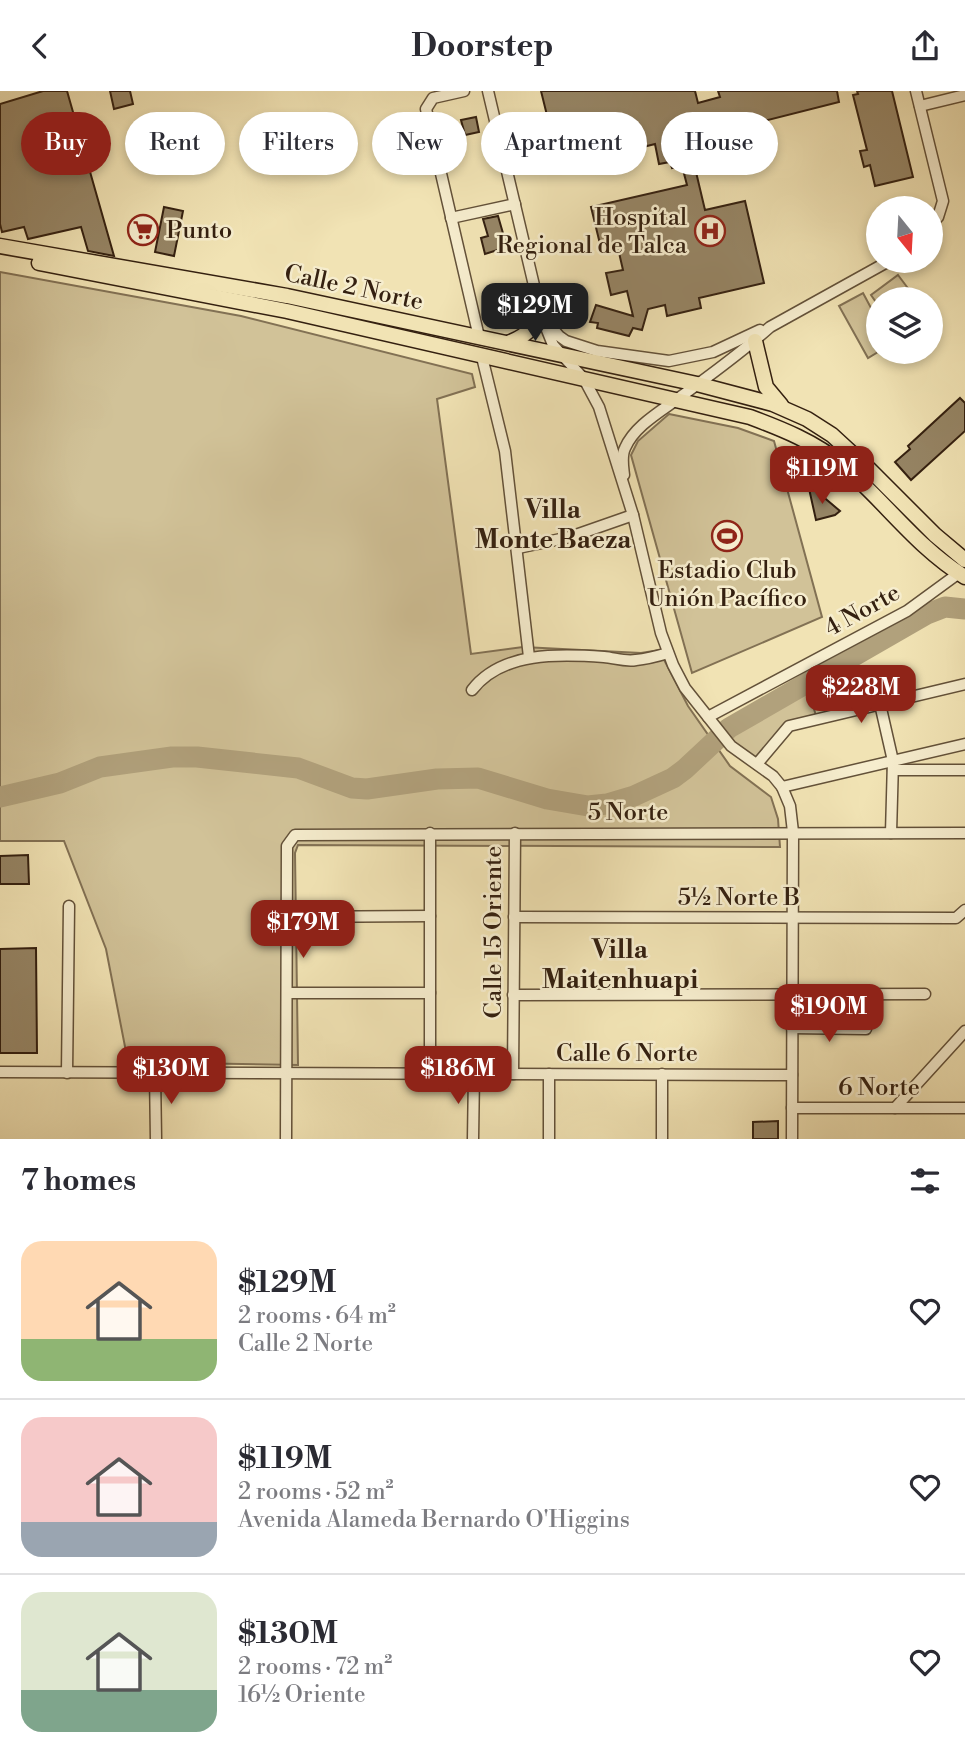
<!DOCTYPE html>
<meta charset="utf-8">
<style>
:root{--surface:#fff;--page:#f2f2f3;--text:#2b2b33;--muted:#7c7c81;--line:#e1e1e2;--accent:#8f2418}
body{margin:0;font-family:"Libre Bodoni",serif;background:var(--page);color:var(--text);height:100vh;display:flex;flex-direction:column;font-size:26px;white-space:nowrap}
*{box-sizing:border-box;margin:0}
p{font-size:23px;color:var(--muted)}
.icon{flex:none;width:38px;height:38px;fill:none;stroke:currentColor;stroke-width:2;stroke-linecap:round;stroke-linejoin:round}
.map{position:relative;height:1048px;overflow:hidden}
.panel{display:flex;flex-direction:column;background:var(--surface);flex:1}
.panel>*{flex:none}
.guide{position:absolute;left:21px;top:21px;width:924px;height:63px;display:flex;gap:14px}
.needle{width:46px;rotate:162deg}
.controls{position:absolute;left:866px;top:105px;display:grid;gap:14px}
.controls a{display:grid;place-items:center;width:77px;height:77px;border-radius:50%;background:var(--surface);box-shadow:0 4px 10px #0003;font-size:35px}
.price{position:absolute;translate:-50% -60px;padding:0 16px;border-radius:14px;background:var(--accent);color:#fff;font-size:23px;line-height:46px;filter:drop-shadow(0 2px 4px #0008)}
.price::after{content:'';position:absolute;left:50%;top:42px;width:21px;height:16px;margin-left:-10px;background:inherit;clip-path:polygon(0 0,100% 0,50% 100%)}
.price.selected{background:#222;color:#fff}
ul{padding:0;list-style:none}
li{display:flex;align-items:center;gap:21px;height:175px;padding:0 21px}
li+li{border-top:2px solid var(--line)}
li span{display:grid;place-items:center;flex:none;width:196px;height:140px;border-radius:21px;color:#555}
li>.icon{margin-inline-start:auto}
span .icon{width:84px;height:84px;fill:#fffc;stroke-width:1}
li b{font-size:30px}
h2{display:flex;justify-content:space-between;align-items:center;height:84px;padding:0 21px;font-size:30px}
.tag{padding:0 24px;border-radius:32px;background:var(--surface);box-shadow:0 4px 10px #0003;font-size:24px;line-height:63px}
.tag.selected{background:var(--accent);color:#fff}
header{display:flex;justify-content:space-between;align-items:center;height:91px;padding:0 21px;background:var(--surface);font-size:32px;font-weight:800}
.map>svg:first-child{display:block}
.green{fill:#d1c298;stroke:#827154;stroke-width:2}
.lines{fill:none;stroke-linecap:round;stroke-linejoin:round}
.river{stroke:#b1a17c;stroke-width:21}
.building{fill:#968565;stroke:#342010;stroke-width:2}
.minor-casing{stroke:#635139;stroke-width:13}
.major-casing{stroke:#342010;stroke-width:17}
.minor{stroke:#f6edce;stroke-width:10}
.major{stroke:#f1e3b4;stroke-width:14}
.labels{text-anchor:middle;stroke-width:5;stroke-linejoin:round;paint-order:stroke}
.poi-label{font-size:24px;fill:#342010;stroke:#f6edce;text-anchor:end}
.street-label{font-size:24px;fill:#342010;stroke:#f6edce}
.neighbourhood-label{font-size:26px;font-weight:bold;fill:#342010;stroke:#f6edce}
</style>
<header><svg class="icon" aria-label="back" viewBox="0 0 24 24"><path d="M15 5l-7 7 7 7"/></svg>Doorstep<svg class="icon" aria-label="share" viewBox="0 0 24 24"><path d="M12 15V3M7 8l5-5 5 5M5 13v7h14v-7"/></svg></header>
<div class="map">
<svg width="965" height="1048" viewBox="0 0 965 1048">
<rect width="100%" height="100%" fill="#f1e3b4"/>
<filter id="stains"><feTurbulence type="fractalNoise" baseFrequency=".00286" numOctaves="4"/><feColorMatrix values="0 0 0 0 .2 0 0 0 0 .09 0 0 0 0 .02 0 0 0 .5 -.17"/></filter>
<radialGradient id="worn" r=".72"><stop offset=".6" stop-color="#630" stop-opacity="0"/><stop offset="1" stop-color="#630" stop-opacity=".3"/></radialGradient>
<g class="green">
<polygon points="0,181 241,225 472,283 475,296 437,308 471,563 523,556 641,562 659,559 688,615 730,675 771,706 778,728 780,756 298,754 295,762 298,974 128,971 106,858 64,750 0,750"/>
<polygon points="898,184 916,208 878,208 878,214 871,204"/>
<polygon points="863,202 878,230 878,261 868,267 839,215"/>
<polygon points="669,323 738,337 774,350 822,526 692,582 631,364 638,350"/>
<polygon points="809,600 816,625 789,633 757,668 728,647 763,625"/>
</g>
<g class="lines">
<polyline class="river" points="0,706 60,692 100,676 172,666 197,666 298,677 352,697 367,698 437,688 478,687 547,708 588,715 607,713 634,705 673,687 685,678 729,637 927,523 945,516 965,518"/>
</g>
<g class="building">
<polygon points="43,0 67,0 114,165 88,160 81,136 28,148 24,136 2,141 0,133 0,13"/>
<polygon points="110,0 130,0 133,13 114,18"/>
<polygon points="541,0 695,0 698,12 720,6 718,0 837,0 839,11 732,38 729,27 705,32 707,40 704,41 712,77 696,81 705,119 745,110 764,192 699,207 701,217 667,225 665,214 648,218 642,239 633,237 629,245 597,237 598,232 590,231 596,214 633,225 627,200 611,204 606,182 623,179 617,153 601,157 591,116 687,94 682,75 672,77 670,71 659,73 655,53 560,77"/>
<polygon points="857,0 892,0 913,86 875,95 870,74 864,76 860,60 867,59 853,4 858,3"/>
<polygon points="476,26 479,41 465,44 461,29"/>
<polygon points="164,116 183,120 174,165 155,161"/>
<polygon points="498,125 507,156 485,163 481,147 488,145 483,128"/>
<polygon points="960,307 965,312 965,340 911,389 895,371 910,358 908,355"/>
<polygon points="808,393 840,420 835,424 816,429"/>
<polygon points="28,764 29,793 0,793 0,765"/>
<polygon points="36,857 37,962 0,962 0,858"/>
<polygon points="778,1030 778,1048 753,1048 753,1031"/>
</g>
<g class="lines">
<g class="minor-casing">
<g id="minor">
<polyline points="464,0 433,7 426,18 479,246"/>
<polyline points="488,0 541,224 553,254 584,288 599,316 633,424 661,542 673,574 685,597 731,655 773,685 782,696 790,715 793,741 792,1048"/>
<polyline points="916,0 943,110 938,126 931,133"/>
<polyline points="920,15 965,4"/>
<polyline points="451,127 515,113"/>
<polyline points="547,231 559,245 566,250 597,260 669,270 713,261 760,239"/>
<polyline points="482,266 505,360 529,566"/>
<path d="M 624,384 C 623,375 621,365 625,357 C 634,336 658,322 676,309 C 708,286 741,262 770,236 L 889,170"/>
<polyline points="518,457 570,446 633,424"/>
<path d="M 472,599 C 502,560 560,563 604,566 C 615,567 625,571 636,569 C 647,568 658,565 668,562"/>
<polyline points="880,613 893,670 891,742"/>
<polyline points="708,626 907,520 959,482"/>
<polyline points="757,673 789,635 965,593"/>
<polyline points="893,679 965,679"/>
<polyline points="782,696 965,653"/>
<polyline points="287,826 430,825"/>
<polyline points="514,826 956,827 965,819"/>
<polyline points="287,902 430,902"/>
<polyline points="513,904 925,903"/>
<polyline points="792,937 866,938"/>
<polyline points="0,981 792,984"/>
<polyline points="67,982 69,815"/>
<polyline points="155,982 156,1048"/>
<polyline points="430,983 430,742"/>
<polyline points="513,983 515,742"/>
<polyline points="662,983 662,1048"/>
<polyline points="792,1017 965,1017"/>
<polyline points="895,1017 965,940"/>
<polyline points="286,1048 287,755 295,744 965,742"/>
<polyline points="473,1048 474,983"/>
<polyline points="549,1048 549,983"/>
</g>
</g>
<g class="major-casing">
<g id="major">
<polyline points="0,155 287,205 697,293 773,313 807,328 832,344 869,378 935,444 965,469"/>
<path d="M 39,172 L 287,220 L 750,326 C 782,338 815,351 841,373 C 884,409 916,456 965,486"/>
<polyline points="755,250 766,296 781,314"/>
<path d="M 508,252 C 531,243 535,236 538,212"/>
</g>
</g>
<use href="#minor" class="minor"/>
<use href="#major" class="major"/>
</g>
<defs>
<g id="supermarket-ring" transform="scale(1.575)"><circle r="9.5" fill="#f6edce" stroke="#8f2418" stroke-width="1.5"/><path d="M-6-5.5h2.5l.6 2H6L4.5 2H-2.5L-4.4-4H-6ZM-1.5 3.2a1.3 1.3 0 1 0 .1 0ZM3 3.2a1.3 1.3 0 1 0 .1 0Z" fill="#8f2418"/></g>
<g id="hospital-ring" transform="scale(1.575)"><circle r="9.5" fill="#f6edce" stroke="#8f2418" stroke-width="1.5"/><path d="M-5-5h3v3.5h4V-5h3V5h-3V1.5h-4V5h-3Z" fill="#8f2418"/></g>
<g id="stadium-ring" transform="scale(1.575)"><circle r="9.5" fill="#f6edce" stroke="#8f2418" stroke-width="1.5"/><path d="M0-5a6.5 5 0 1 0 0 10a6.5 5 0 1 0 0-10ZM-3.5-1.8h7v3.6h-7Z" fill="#8f2418"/></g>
</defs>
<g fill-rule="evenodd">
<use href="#supermarket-ring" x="143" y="139"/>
<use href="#hospital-ring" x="710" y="140"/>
<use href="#stadium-ring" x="727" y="445"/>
</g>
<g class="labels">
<g class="poi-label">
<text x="687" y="134">Hospital<tspan x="687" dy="28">Regional de Talca</tspan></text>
<text x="166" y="147" text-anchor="start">Punto</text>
<text x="727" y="487" text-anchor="middle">Estadio Club<tspan x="727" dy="28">Unión Pacífico</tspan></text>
</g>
<g class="street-label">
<text transform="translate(354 196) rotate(12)" y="8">Calle 2 Norte</text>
<text transform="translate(862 519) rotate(-29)" y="8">4 Norte</text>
<text x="628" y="729">5 Norte</text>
<text x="739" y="814">5½ Norte B</text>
<text transform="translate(493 841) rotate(-90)" y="8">Calle 15 Oriente</text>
<text x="627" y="970">Calle 6 Norte</text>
<text x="879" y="1004">6 Norte</text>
</g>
<g class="neighbourhood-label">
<text x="553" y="427">Villa<tspan x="553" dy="30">Monte Baeza</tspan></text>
<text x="620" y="867">Villa<tspan x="620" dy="30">Maitenhuapi</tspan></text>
</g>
</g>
<rect width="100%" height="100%" filter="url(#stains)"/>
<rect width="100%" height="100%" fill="url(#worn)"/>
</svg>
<div class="controls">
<a><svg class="needle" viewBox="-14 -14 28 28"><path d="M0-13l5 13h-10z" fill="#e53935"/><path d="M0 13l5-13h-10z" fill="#7c7c81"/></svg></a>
<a><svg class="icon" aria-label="layers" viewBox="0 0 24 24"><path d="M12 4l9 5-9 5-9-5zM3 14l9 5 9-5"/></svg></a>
</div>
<b class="price selected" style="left:535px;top:252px">$129M</b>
<b class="price" style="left:822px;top:415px">$119M</b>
<b class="price" style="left:861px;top:634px">$228M</b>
<b class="price" style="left:303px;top:869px">$179M</b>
<b class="price" style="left:829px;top:953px">$190M</b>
<b class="price" style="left:171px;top:1015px">$130M</b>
<b class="price" style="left:458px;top:1015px">$186M</b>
<div class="guide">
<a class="tag selected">Buy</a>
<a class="tag">Rent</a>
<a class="tag">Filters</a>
<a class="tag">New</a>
<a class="tag">Apartment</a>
<a class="tag">House</a>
</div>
</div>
<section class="panel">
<h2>7 homes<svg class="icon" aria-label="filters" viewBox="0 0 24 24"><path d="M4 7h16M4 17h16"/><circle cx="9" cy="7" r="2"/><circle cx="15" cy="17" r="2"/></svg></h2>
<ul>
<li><span style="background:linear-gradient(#ffd9b3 70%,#8fb573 0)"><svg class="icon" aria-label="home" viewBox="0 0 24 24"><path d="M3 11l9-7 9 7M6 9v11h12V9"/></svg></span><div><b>$129M</b><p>2 rooms · 64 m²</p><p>Calle 2 Norte</p></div><svg class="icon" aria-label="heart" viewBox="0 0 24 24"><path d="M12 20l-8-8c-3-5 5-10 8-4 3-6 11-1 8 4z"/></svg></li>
<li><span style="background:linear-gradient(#f6c9c9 75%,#9aa5b1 0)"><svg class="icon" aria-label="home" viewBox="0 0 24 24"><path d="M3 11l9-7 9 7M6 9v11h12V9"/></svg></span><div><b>$119M</b><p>2 rooms · 52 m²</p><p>Avenida Alameda Bernardo O'Higgins</p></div><svg class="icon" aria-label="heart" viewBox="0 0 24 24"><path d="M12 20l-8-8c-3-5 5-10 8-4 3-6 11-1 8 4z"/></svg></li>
<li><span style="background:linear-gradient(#dfe7d0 70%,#7fa58c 0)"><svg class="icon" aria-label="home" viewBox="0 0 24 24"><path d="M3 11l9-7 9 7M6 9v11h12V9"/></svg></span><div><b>$130M</b><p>2 rooms · 72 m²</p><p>16½ Oriente</p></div><svg class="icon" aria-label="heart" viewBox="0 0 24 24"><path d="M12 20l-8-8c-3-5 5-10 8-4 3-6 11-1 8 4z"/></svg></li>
</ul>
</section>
